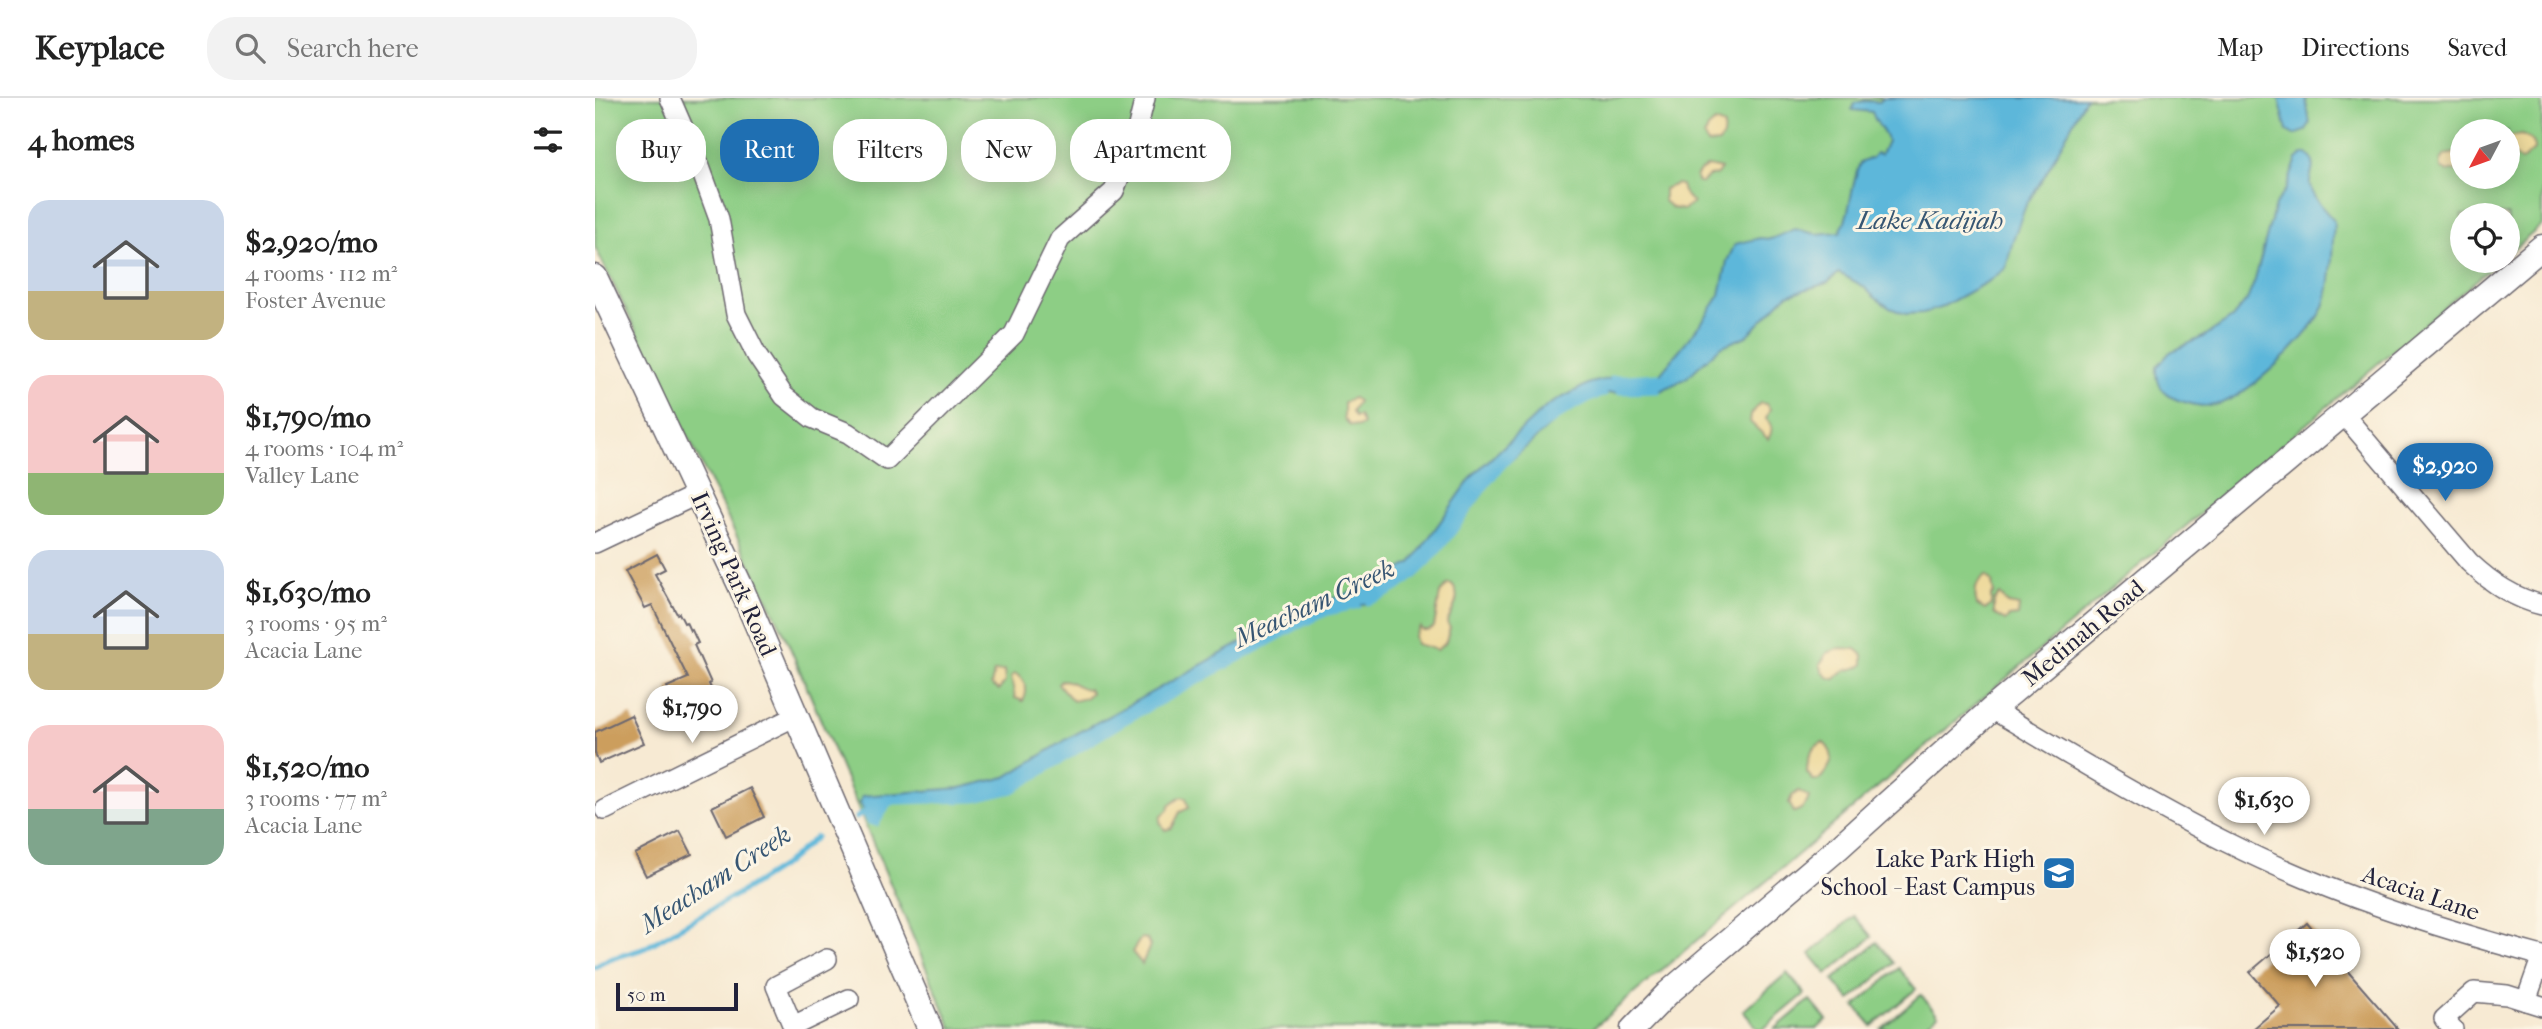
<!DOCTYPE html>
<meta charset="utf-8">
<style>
:root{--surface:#fff;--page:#f2f2f2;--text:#222;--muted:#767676;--line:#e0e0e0;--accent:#1f6fb2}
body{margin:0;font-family:"IM FELL French Canon",serif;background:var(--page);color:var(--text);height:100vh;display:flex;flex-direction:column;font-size:26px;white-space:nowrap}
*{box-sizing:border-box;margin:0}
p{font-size:23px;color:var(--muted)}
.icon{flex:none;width:38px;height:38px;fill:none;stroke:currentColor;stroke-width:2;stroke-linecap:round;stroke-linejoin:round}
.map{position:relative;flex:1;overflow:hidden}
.drawer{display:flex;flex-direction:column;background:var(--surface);width:595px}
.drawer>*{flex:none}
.guide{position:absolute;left:21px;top:21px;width:665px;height:63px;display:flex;gap:14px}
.needle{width:46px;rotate:229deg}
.buttons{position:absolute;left:1855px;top:21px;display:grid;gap:14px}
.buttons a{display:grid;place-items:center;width:70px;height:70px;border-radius:50%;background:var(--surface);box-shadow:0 4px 18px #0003;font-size:35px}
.scale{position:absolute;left:21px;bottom:18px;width:122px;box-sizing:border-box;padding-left:7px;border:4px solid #22223b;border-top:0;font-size:19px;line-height:24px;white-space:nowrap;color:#22223b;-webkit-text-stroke:5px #fcf5e5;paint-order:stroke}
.price{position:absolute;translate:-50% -60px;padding:0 16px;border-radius:24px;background:#fff;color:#222;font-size:23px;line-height:46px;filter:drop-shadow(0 2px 4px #0008)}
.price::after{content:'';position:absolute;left:50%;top:42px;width:21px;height:16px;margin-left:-10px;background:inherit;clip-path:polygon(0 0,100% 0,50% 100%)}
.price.active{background:var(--accent);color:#fff}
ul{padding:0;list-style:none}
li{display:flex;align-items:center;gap:21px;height:175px;padding:0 28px}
li span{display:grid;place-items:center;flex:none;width:196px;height:140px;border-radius:21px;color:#555}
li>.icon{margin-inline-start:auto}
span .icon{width:84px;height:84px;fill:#fffc;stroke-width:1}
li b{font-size:30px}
h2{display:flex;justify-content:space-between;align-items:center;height:84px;padding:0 28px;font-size:30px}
.tag{padding:0 24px;border-radius:28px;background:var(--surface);box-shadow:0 4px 18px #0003;font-size:24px;line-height:63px}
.tag.active{background:var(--accent);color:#fff}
header{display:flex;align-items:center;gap:42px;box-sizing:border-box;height:98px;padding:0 35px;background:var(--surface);border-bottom:2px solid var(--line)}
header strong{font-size:33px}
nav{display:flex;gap:38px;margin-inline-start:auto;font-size:24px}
.search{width:490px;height:63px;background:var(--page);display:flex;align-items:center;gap:18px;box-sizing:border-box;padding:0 24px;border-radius:28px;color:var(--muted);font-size:26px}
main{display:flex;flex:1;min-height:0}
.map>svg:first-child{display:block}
.green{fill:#8dce85;stroke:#587860;stroke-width:2;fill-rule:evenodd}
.sand{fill:#eeda9e;stroke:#887e6c;stroke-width:2}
.water{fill:#5db7da;stroke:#406c8a;stroke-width:2}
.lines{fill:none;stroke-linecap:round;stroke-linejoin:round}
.stream{stroke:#5db7da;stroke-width:5}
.building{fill:#cc9e5d}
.minor-casing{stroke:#6d6870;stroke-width:22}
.major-casing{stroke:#6d6870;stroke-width:27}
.minor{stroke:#fff;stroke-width:19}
.major{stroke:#fff;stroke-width:24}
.labels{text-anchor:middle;stroke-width:6;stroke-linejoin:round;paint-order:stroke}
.street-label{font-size:24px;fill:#22223b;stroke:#fcf5e5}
.poi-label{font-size:24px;fill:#22223b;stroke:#fcf5e5;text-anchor:end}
.water-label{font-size:26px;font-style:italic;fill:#375673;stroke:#fcf5e5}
</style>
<header>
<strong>Keyplace</strong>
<div class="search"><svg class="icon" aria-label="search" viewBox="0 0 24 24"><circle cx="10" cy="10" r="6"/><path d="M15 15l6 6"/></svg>Search here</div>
<nav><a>Map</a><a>Directions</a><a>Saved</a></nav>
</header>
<main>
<section class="drawer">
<h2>4 homes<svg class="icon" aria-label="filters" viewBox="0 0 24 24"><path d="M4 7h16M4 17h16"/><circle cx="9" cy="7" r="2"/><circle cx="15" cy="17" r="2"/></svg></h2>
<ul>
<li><span style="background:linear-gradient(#c9d6e8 65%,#c2b280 0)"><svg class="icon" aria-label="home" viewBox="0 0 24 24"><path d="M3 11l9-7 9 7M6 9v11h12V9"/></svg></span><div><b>$2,920/mo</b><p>4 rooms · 112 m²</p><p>Foster Avenue</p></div></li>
<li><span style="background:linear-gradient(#f6c9c9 70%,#8fb573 0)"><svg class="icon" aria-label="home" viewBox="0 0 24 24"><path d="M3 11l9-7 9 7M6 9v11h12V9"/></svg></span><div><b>$1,790/mo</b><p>4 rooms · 104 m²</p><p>Valley Lane</p></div></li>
<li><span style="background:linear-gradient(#c9d6e8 60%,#c2b280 0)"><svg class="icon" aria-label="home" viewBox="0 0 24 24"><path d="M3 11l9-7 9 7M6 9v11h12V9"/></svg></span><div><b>$1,630/mo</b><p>3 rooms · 95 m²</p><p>Acacia Lane</p></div></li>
<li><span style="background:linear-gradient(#f6c9c9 60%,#7fa58c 0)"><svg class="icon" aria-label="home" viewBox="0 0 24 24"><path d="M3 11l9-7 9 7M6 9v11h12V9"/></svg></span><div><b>$1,520/mo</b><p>3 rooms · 77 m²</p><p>Acacia Lane</p></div></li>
</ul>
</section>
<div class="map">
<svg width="1947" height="931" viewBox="0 0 1947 931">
<rect width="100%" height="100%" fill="#fcf5e5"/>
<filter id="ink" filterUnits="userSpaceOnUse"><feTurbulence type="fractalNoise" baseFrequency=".0143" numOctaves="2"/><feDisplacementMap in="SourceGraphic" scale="14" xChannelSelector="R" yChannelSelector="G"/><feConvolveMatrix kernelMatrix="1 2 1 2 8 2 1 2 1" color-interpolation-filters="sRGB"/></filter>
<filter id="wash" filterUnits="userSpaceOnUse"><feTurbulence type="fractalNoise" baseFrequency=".00686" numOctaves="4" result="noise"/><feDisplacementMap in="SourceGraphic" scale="28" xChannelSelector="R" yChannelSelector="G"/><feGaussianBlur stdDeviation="1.57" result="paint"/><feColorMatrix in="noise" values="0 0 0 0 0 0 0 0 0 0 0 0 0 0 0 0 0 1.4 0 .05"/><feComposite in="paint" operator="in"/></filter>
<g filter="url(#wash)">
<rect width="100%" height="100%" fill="#f7ead3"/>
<g class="green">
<path d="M 0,0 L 1947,0 L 1947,127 L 1913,156 L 1913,117 L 1867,117 L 1867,163 L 1904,163 L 997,931 L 357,931 L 188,533 L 0,149 ZM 1867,33 L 1913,33 L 1913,79 L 1867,79 Z"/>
<polygon points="1259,818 1277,839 1232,876 1215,856"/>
<polygon points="1282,844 1299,865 1255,902 1238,882"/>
<polygon points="1304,870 1321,891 1277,928 1260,908"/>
<polygon points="1192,875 1210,896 1168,931 1163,931 1148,913"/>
<polygon points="1326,897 1343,917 1327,931 1286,931"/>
<polygon points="1215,902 1232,922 1222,931 1180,931"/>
</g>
<g class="sand">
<polygon points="1120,24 1129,28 1128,38 1124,45 1112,46 1109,39 1113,30"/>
<path d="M 1926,37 C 1934,40 1939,43 1939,52 L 1926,63 L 1917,56 L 1913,56 L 1913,39 Z"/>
<polygon points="1867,54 1867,74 1859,72 1853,74 1846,70 1846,63 1850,57"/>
<polygon points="1113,68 1126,71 1122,77 1114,78 1106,85 1102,83 1101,79 1105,73"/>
<polygon points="1081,86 1086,87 1088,94 1098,105 1088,112 1077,110 1069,103 1069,91"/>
<polygon points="758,300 763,303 757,314 760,319 764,318 768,326 764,329 754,327 749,320 749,305"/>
<path d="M 1165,305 L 1171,306 L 1175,311 L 1171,321 C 1178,327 1178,333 1173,341 L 1155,324 L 1156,317 Z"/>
<path d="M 1391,478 L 1397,484 L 1399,496 L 1396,497 L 1396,507 L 1390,512 L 1382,507 C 1379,496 1379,484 1391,478 Z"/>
<path d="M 853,486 L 857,487 C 868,499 857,512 852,525 L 855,530 L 851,544 L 842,552 L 821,546 L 819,538 L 825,529 L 827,532 L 834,532 L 839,529 L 845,495 Z"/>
<polygon points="1405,497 1413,506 1424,508 1423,518 1414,519 1410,523 1399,516 1399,503"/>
<path d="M 1245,550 L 1261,551 L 1268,557 L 1268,567 C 1257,574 1249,568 1240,581 C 1232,581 1227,574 1225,566 L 1232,555 Z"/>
<polygon points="409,573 410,584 404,592 396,587 399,574"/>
<path d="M 419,576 C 431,579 434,593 428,603 L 420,600 L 416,579 Z"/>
<path d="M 467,582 C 477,582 483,591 494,591 L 496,595 L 490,600 L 478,603 L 463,586 Z"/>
<path d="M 1228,644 C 1244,658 1235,670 1224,682 L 1218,682 L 1212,675 C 1212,661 1215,650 1228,644 Z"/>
<path d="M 1204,693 L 1214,699 C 1212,707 1207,712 1199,714 L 1194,705 L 1197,698 Z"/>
<polygon points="586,699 591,700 594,710 585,714 577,730 570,732 565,724 566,718 573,712 575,707"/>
<polygon points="546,840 552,841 555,848 547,866 537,854"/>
</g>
<g class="water">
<path d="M 1289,0 L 1491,0 L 1450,77 L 1431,107 L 1418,142 L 1411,170 L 1394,183 L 1345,210 L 1328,215 L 1310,216 L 1295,210 L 1278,198 L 1268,188 L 1244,175 L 1232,185 L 1192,197 L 1152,238 L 1125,249 L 1090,281 L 1065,293 L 1014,295 L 990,303 L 969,315 L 904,373 L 860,434 L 822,478 L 787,500 L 757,510 L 733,515 L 703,529 L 528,625 L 418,693 L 380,702 L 300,704 L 294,706 L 282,726 L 274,724 L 265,705 L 267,698 L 365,690 L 411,679 L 477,638 L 713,508 L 779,487 L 816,465 L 879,376 L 953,307 L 995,285 L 1017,280 L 1064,277 L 1107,224 L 1125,197 L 1132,163 L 1140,146 L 1165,140 L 1176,141 L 1200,131 L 1221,136 L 1245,134 C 1257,113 1255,88 1265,65 L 1277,60 L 1281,55 L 1286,56 L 1292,43 C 1289,30 1282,30 1277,14 L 1257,12 L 1260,5 L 1270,3 L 1284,4 Z"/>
<polygon points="1684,0 1711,0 1715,26 1711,33 1699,37 1692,33"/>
<path d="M 1708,56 L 1712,56 C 1725,65 1713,75 1715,88 C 1717,100 1731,113 1739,123 C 1737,147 1738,192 1727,213 C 1712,241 1647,306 1614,308 C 1603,309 1592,305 1583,302 C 1567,296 1561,286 1562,269 L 1575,254 L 1608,239 L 1637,220 L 1652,202 L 1660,182 L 1680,107 L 1691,91 L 1702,61 Z"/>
</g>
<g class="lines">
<g class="stream">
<polyline points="1017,280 1064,277 1064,282"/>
<polyline points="1024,294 1063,293"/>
<path d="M 773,505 C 838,483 862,422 903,374 C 931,341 969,309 1010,296"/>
<polyline points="261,720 269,714 274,724 282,726 294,706 300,704 380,702 418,693 528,625 703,529 733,515 764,508"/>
<polyline points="0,869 12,862 48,851 153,790 189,767 221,739"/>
</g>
</g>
<g id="blocks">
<g class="building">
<polygon points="62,456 70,471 60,476 82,516 84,515 89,525 91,524 95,533 97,532 103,545 99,547 116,585 114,586 119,597 83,613 72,589 93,580 57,507 50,510 30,473"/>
<polygon points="36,617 49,645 4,665 0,655 0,634"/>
<polygon points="155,690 169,719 131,738 117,709"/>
<polygon points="85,733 97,756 51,778 40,756"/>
<polygon points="1712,825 1742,861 1803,931 1658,931 1685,908 1655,874"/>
</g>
</g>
</g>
<g filter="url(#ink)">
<use href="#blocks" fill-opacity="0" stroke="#6d6870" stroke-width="2"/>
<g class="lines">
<g class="minor-casing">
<g id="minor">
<polyline points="75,0 105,69 124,121 141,216 162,258 189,298 217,320 253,335 292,362 419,236 465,141 519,93 542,32 550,0"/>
<path d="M 1749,317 L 1874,464 C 1895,484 1918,500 1947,507"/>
<polyline points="0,445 103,396"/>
<path d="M 1397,611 C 1474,657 1552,704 1633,745 C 1732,795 1840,829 1947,858"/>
<polyline points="10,712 201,618"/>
<polyline points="1947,858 1931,903 1947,908"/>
<polyline points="198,928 254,901"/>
<polyline points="199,931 181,888 232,861"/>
<polyline points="1858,931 1849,921 1879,894 1912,897 1931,903"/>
</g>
</g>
<g class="major-casing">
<g id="major">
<polyline points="0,179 145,487 335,931"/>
<polyline points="1038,931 1073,895 1243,750 1397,611 1947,149"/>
</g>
</g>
<use href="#minor" class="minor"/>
<use href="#major" class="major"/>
</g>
</g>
<defs>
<g id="school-square" transform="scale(1.75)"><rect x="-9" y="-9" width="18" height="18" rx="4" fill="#1f6fb2" stroke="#fcf5e5"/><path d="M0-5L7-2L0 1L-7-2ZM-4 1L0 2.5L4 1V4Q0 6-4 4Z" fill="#fff"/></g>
</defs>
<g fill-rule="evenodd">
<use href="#school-square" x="1464" y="775"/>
</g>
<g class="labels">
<g class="street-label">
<text transform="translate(139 476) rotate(66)" y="8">Irving Park Road</text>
<text transform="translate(1488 535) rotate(-40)" y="8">Medinah Road</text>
<text transform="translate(1826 795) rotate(19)" y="8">Acacia Lane</text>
</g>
<g class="poi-label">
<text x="1440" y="769">Lake Park High<tspan x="1440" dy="28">School - East Campus</tspan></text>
</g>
<g class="water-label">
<text x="1335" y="131">Lake Kadijah</text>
<text transform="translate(719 505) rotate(-25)" y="9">Meacham Creek</text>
<text transform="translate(120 781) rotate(-33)" y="9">Meacham Creek</text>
</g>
</g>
</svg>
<div class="buttons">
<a><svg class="needle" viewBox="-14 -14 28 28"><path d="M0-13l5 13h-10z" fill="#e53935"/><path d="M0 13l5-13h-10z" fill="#767676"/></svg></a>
<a><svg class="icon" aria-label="locate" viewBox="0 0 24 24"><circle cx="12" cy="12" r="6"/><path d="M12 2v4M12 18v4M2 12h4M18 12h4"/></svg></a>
</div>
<div class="scale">50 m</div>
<b class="price active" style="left:1850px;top:405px">$2,920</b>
<b class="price" style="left:97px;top:647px">$1,790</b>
<b class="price" style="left:1669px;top:739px">$1,630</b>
<b class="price" style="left:1720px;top:891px">$1,520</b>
<div class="guide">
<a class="tag">Buy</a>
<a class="tag active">Rent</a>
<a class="tag">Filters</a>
<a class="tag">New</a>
<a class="tag">Apartment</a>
</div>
</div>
</main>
